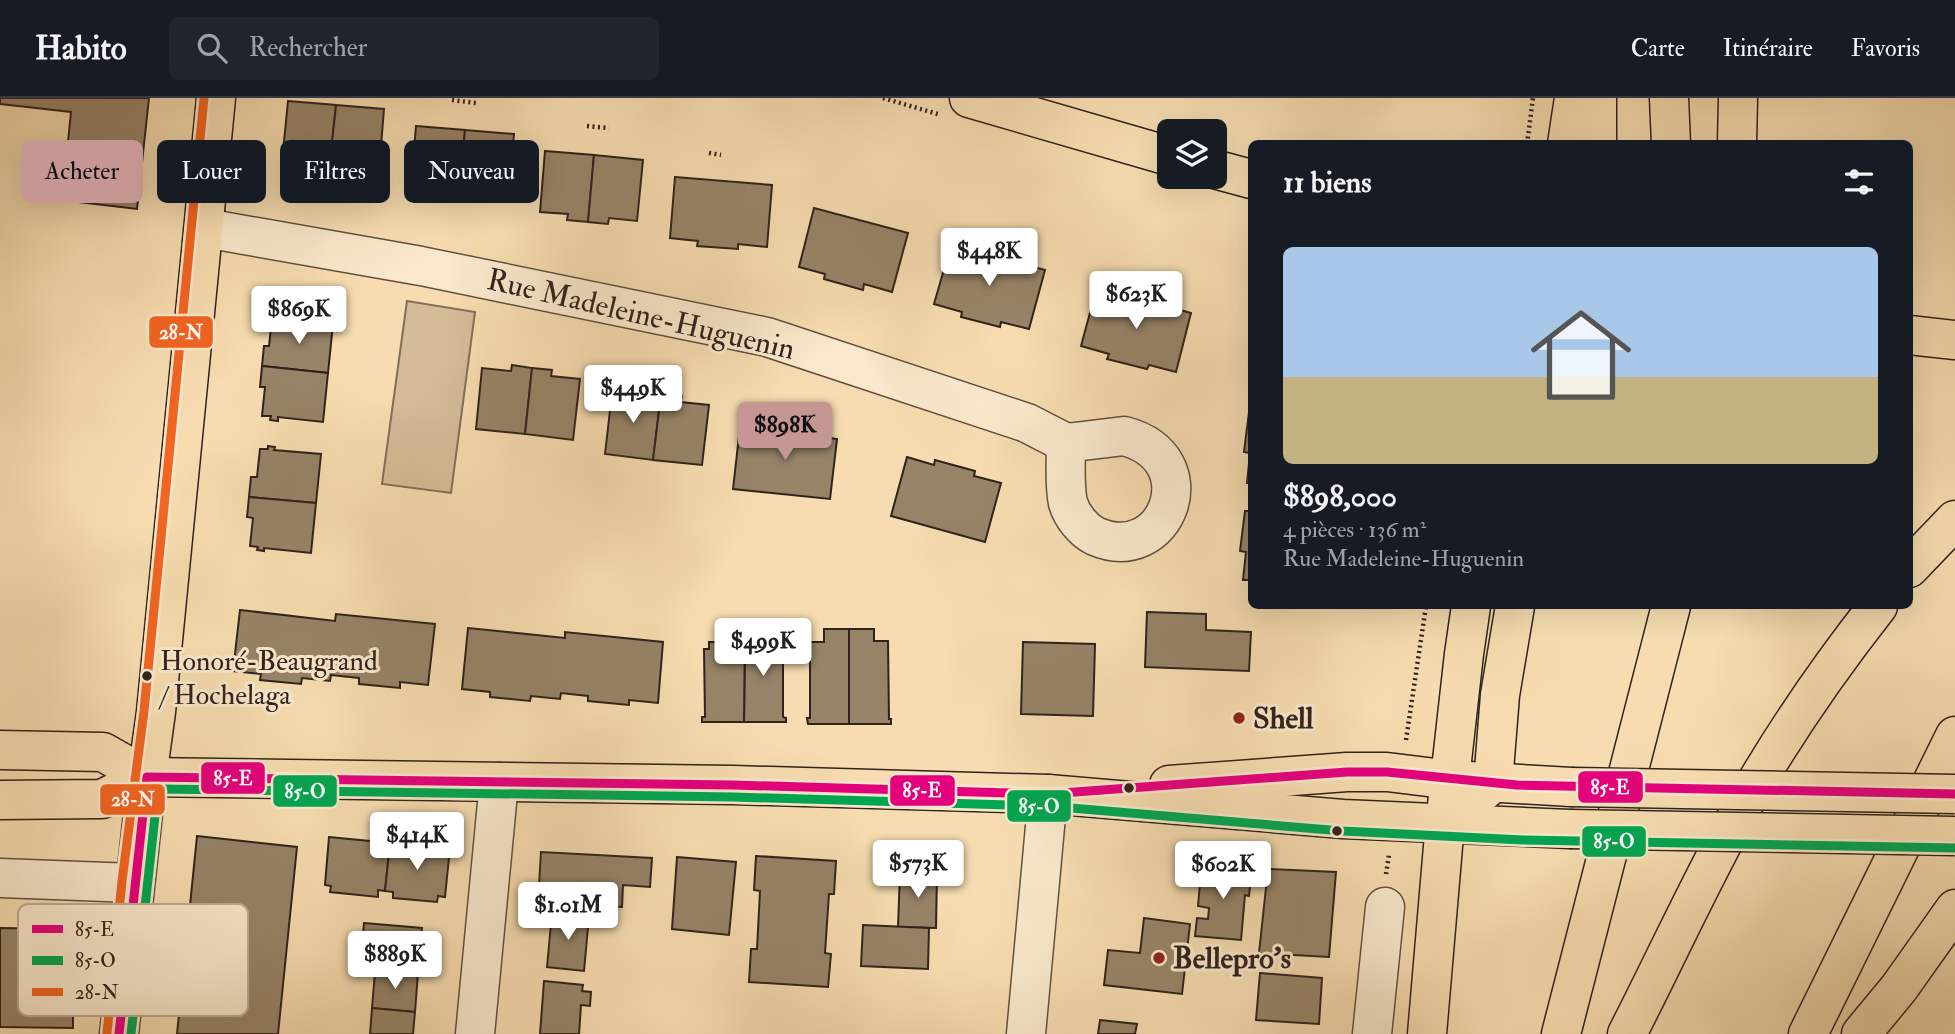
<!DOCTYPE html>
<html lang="fr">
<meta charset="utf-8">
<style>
:root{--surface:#171b24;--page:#20242c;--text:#f1f3f6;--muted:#9ea1a6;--line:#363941;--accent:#c59692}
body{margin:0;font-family:"IM FELL Double Pica",serif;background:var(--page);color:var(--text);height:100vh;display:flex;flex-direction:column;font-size:26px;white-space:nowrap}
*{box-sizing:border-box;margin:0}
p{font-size:23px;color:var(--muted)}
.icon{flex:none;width:38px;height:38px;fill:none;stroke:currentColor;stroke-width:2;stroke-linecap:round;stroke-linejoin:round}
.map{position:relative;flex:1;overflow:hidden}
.sheet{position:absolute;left:1248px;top:42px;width:665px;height:469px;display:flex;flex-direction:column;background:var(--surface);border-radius:10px;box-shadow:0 7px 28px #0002}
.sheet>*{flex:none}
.hud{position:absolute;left:21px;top:42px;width:665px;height:63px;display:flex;gap:14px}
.controls{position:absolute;left:1157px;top:21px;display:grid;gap:14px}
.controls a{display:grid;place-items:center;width:70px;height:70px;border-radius:10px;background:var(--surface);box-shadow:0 7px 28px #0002;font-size:35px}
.price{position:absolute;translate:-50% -60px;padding:0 16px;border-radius:7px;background:#fff;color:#222;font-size:23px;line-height:46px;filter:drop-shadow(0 2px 4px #0008)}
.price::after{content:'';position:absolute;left:50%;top:42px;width:21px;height:16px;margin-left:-10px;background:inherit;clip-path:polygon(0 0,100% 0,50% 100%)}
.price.current{background:var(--accent);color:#111}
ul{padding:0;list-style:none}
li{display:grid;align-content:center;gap:14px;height:371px;padding:0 35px}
li span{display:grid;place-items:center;height:217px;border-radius:10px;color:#555}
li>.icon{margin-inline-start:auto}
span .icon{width:126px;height:126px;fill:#fffc;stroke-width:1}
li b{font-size:30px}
h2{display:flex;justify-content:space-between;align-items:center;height:84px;padding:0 35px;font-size:30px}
.tag{padding:0 24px;border-radius:10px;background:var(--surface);box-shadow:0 7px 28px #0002;font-size:24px;line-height:63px}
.tag.current{background:var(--accent);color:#111}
header{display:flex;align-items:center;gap:42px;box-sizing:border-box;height:98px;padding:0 35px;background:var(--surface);border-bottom:2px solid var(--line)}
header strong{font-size:33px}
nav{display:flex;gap:38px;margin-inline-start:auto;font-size:24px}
.search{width:490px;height:63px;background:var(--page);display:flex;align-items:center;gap:18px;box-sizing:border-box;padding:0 24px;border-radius:10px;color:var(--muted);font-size:26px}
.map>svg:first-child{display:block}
.green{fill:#d5bc97;stroke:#836f59;stroke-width:2}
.building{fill:#978368;stroke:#31221b;stroke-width:2}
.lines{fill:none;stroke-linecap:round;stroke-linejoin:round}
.minor-casing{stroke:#625040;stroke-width:41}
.major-casing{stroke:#31221b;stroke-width:41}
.highway-casing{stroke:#31221b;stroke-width:41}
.path{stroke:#31221b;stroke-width:4.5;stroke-dasharray:2 3.5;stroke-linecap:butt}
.minor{stroke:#f9e8cc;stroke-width:38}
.major{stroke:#f6dcb0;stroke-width:38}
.highway{stroke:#f6dcb0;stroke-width:38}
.major-bridge-casing{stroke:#31221b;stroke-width:41;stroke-linecap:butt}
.major-bridge{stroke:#f6dcb0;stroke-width:38}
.bus-1-casing{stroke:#f9e8cc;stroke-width:14}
.bus-2-casing{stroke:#f9e8cc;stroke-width:14}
.bus-3-casing{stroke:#f9e8cc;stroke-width:14}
.bus-1{stroke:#e5007d;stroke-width:9}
.bus-2{stroke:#00a651;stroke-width:9}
.bus-3{stroke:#f26522;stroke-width:9}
.bus-dot{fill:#31221b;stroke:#f9e8cc;stroke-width:2.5}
.poi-dot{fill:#8f2418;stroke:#f9e8cc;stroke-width:2.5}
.labels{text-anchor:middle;stroke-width:6;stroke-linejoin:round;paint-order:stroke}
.bus-label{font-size:28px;fill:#31221b;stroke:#f9e8cc;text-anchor:start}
.street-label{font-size:30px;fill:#31221b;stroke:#f9e8cc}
.poi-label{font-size:30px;font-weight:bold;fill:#31221b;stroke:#f9e8cc;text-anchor:start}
.key{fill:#f9e8cc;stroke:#bdad97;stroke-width:2}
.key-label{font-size:19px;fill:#31221b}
.line-badge{stroke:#f9e8cc;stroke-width:2.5}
.badge-label{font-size:19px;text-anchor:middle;font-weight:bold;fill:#fff}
</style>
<header>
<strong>Habito</strong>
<div class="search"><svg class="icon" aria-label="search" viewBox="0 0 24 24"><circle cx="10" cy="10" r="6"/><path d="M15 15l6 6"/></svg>Rechercher</div>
<nav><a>Carte</a><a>Itinéraire</a><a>Favoris</a></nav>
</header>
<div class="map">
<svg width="1955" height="936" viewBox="0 0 1955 936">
<rect width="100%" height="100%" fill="#f6dcb0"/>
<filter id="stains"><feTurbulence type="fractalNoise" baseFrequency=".00286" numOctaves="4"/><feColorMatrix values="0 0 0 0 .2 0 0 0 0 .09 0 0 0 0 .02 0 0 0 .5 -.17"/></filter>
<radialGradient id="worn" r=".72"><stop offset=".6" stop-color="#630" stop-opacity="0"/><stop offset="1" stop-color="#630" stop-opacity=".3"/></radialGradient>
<polygon class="green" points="407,203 475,214 451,395 382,386"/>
<g class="building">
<polygon points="0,0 149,0 137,111 62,102 71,14 0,6"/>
<polygon points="288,3 336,7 329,73 309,71 310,66 282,64"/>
<polygon points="336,7 384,11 379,72 351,70 350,75 329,73"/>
<polygon points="416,28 465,32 459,98 439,97 440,91 411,89"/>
<polygon points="465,32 514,36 508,98 480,95 479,101 459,98"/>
<polygon points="545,53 594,57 588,124 567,122 568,116 540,114"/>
<polygon points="594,57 643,62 637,123 609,120 608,126 588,124"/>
<polygon points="675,79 772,87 767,149 738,146 738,151 697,148 698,143 670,140"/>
<polygon points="814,110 908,135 892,194 864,186 863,192 824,181 825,176 799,169"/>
<polygon points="951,147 1045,172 1029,231 1001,224 1000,229 961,219 962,214 934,206"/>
<polygon points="1097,189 1191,215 1176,274 1149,267 1147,271 1107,261 1109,256 1081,248"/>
<polygon points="272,220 333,226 328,275 262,268 264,248 269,248"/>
<polygon points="512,267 532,270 525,336 476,331 482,270 511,273"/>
<polygon points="262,268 328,275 323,324 278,319 278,323 270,322 271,318 262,318 265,289 260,289"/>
<polygon points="532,270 552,272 551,278 580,281 573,342 525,336"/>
<polygon points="641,294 661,296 653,362 605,356 612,295 641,298"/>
<polygon points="661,296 682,298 681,304 709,307 702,367 653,362"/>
<polygon points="1249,314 1251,314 1251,385 1247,385 1250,355 1244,354"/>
<polygon points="769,327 809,332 809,337 837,341 830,401 733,391 740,329 768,332"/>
<polygon points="268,348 275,349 274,352 321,356 316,405 249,399 251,379 257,379 260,351 268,351"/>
<polygon points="907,359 934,367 935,362 975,373 974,378 1001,385 985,444 891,418"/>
<polygon points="249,399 316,405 311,455 264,450 264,453 257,452 258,449 250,448 253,420 247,419"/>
<polygon points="1251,401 1251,482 1243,482 1246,454 1240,453 1245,413 1250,413"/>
<polygon points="240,512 335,523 336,516 435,526 428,587 400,584 400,590 359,586 359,580 331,577 330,583 302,580 301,586 260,582 261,576 233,573"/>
<polygon points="1147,514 1206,516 1206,532 1251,534 1249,573 1145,569"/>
<polygon points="770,529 770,544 778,544 779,552 783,552 783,619 786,620 786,624 744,624 745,530"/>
<polygon points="468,530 565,540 565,534 663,544 658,605 629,602 629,607 588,603 588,598 561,595 560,601 531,598 530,603 490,599 490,594 462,591"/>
<polygon points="718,530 745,530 744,624 702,624 702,619 705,619 704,551 709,551 709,544 718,544"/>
<polygon points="824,531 849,531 849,626 808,626 807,620 810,620 810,544 824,544"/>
<polygon points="849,531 874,531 874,543 888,543 889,621 891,621 891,626 849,626"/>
<polygon points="1023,544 1095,546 1093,618 1021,616"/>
<polygon points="197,738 297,749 278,936 177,936"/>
<polygon points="329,739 390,745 385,793 378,792 378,799 330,794 331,788 325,787"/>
<polygon points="390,745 450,750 445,799 438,798 437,804 393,800 393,794 385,793"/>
<polygon points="541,754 652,760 650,789 623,787 622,809 538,804"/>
<polygon points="756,758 836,763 834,796 829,796 825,855 831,856 828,889 749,884 751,851 757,851 760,793 754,792"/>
<polygon points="677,759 736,764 729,837 672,831"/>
<polygon points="1198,767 1252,769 1249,798 1245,797 1241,842 1195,838 1197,820 1208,821 1209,810 1198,808 1201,774 1197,774"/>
<polygon points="1268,771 1336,774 1329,859 1259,855"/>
<polygon points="900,774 937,775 936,830 898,829"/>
<polygon points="552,815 589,818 584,873 547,869"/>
<polygon points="1144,820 1190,826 1182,896 1104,887 1108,852 1140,855"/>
<polygon points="364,825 422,830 419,862 361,858"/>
<polygon points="863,827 929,830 928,871 861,868"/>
<polygon points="0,830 73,831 73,930 0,929"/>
<polygon points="375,874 418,875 415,914 372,910"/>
<polygon points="1260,875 1322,880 1319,926 1256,922"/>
<polygon points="544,883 583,887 582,893 591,894 590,908 581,907 579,936 540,936"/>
<polygon points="372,910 415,914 413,936 370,936"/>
<polygon points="1100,922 1137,926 1135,936 1098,936"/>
</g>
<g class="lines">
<g class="minor-casing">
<g id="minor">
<polyline points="205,130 421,168 767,239 1027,325 1066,345"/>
<path d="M 1124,338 C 1209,360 1167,470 1095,438 C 1083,432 1072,418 1068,405 C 1064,386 1066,365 1066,345 Z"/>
<polyline points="0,780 134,785"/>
<polyline points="119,936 147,679"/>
<polyline points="475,936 499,684"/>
<polyline points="1026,936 1048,696"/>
<polyline points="1372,936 1385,809"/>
</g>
</g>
<g class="major-casing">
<g id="major">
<polyline points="1597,0 1597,46"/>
<polyline points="1567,46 1574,0"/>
<polyline points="0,652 103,654 147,679"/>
<polyline points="147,679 156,614 216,0"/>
<polyline points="1169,687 1347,674 1387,674 1452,682 1571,689"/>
<polyline points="1474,701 1493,685 1500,597 1515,508"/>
<polyline points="0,702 102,701 147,679 733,687 1048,696 1343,721 1570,731"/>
<polyline points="1427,936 1445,725 1464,556 1471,508"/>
</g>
</g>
<g class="highway-casing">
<g id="highway">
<polyline points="969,0 1169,58"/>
<polyline points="1669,0 1671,46"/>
<polyline points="1737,46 1738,0"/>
<polyline points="1214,71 1251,81"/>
<polyline points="1909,237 1955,242"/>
<polyline points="1909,470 1955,422"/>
<polyline points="1561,936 1671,508"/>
<path d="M 1627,936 C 1667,858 1703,778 1746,702 C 1785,634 1830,569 1878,508"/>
<polyline points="1808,936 1955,638"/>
<polyline points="1861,936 1899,890 1955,811"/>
</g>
</g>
<g class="path">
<polyline points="883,0 941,17"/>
<polyline points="452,2 476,5"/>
<polyline points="587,28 609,30"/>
<polyline points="1527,46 1533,0"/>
<polyline points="709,55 721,57"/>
<polyline points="1406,642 1426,508"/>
<polyline points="1386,776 1389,757"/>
</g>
<use href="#minor" class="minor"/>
<use href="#major" class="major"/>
<use href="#highway" class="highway"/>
<g class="major-bridge-casing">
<g id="major-bridge">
<polyline points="1571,689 1955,696"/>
<polyline points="1570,731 1955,738"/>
</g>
</g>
<use href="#major-bridge" class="major-bridge"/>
<g class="bus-1-casing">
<polyline id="bus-1" points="119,936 147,679 733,687 1048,696 1347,674 1387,674 1517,687 1955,696"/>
</g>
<g class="bus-2-casing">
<polyline id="bus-2" points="131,936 158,691 733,699 1047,708 1342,733 1523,742 1955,750"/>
</g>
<g class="bus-3-casing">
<polyline id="bus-3" points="107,935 122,783 144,613 204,0"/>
</g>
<use href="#bus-1" class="bus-1"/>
<use href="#bus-2" class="bus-2"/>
<use href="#bus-3" class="bus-3"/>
</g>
<g class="bus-dot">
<circle cx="147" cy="578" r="6"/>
<circle cx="1129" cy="690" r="6"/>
<circle cx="1337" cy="733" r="6"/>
</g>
<g class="poi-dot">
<circle cx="1239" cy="620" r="7"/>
<circle cx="1159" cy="860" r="7"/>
</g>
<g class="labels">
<g class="bus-label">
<text x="160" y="572">Honoré-Beaugrand<tspan x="160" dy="34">/ Hochelaga</tspan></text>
</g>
<g class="street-label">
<text transform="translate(641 216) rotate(13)" y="10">Rue Madeleine-Huguenin</text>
</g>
<g class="poi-label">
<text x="1253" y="630">Shell</text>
<text x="1173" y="870">Bellepro's</text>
</g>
</g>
<rect x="18" y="806" width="230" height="112" rx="10" class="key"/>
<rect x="32" y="827" width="31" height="8" fill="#e5007d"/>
<rect x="32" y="858" width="31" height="9" fill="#00a651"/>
<rect x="32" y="890" width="31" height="8" fill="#f26522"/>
<g class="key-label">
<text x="75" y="838">85-E</text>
<text x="75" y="869">85-O</text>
<text x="75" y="901">28-N</text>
</g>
<g class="line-badge">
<rect x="148" y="217" width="66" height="34" rx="7" fill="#f26522"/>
<rect x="200" y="663" width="66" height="34" rx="7" fill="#e5007d"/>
<rect x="1577" y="672" width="67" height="34" rx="7" fill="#e5007d"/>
<rect x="889" y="676" width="67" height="33" rx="7" fill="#e5007d"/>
<rect x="272" y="676" width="66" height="34" rx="7" fill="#00a651"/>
<rect x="99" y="685" width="67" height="33" rx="7" fill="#f26522"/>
<rect x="1006" y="691" width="66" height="34" rx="7" fill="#00a651"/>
<rect x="1581" y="727" width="66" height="33" rx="7" fill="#00a651"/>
</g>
<g class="badge-label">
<text x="181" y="241">28-N</text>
<text x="233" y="687">85-E</text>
<text x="1610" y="696">85-E</text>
<text x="922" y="699">85-E</text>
<text x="305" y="700">85-O</text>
<text x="133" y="708">28-N</text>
<text x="1039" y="715">85-O</text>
<text x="1614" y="750">85-O</text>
</g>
<rect width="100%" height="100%" filter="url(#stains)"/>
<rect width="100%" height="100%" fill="url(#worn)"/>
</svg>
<div class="controls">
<a><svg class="icon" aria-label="layers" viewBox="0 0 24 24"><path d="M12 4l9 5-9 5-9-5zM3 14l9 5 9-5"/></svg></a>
</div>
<b class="price" style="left:989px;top:190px">$448K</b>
<b class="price" style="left:1136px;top:233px">$623K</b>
<b class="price" style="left:299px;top:248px">$869K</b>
<b class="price" style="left:633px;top:327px">$449K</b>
<b class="price current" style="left:785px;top:364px">$898K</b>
<b class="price" style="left:763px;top:580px">$499K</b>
<b class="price" style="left:417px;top:774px">$414K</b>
<b class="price" style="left:918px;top:802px">$573K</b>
<b class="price" style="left:1223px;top:803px">$602K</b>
<b class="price" style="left:568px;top:844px">$1.01M</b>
<b class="price" style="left:395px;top:893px">$889K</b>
<div class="hud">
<a class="tag current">Acheter</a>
<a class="tag">Louer</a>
<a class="tag">Filtres</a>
<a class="tag">Nouveau</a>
</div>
<section class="sheet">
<h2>11 biens<svg class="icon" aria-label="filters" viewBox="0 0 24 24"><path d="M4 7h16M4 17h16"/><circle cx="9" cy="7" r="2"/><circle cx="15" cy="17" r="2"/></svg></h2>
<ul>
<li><span style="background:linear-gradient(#a9c7e8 60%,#c2b280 0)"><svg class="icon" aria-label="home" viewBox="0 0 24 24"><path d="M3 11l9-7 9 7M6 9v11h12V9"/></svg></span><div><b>$898,000</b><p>4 pièces · 136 m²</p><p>Rue Madeleine-Huguenin</p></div></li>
</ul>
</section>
</div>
